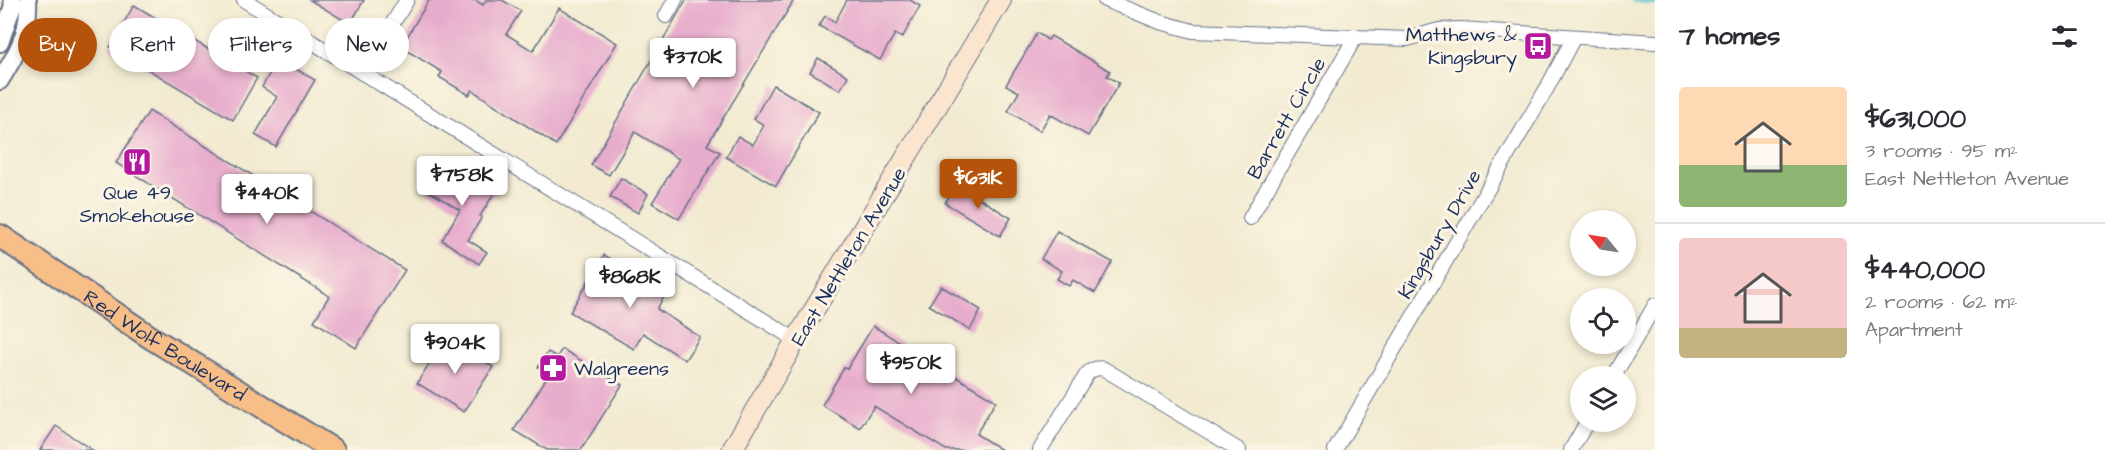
<!DOCTYPE html>
<meta charset="utf-8">
<style>
:root{--surface:#fff;--page:#f2f2f3;--text:#2b2b33;--muted:#7c7c81;--line:#e1e1e2;--accent:#b45309}
body{margin:0;font-family:"Architects Daughter",sans-serif;background:var(--page);color:var(--text);height:100vh;display:flex;flex-direction:column;font-size:22px;white-space:nowrap}
*{box-sizing:border-box;margin:0}
p{font-size:20px;color:var(--muted)}
.icon{flex:none;width:33px;height:33px;fill:none;stroke:currentColor;stroke-width:2;stroke-linecap:round;stroke-linejoin:round}
.map{position:relative;flex:1;overflow:hidden}
.sheet{display:flex;flex-direction:column;background:var(--surface);width:450px}
.sheet>*{flex:none}
.banner{position:absolute;left:18px;top:18px;width:570px;height:54px;display:flex;gap:12px}
.needle{width:39px;rotate:300deg}
.tools{position:absolute;left:1570px;top:210px;display:grid;gap:12px}
.tools a{display:grid;place-items:center;width:66px;height:66px;border-radius:50%;background:var(--surface);box-shadow:0 3px 9px #0003;font-size:30px}
.price{position:absolute;translate:-50% -51px;padding:0 14px;border-radius:6px;background:#fff;color:#222;font-size:20px;line-height:39px;filter:drop-shadow(0 2px 3px #0008)}
.price::after{content:'';position:absolute;left:50%;top:36px;width:18px;height:14px;margin-left:-9px;background:inherit;clip-path:polygon(0 0,100% 0,50% 100%)}
.price.on{background:var(--accent);color:#fff}
ul{padding:0;list-style:none}
li{display:flex;align-items:center;gap:18px;height:150px;padding:0 24px}
li+li{border-top:2px solid var(--line)}
li span{display:grid;place-items:center;flex:none;width:168px;height:120px;border-radius:6px;color:#555}
li>.icon{margin-inline-start:auto}
span .icon{width:72px;height:72px;fill:#fffc;stroke-width:1}
li b{font-size:26px}
h2{display:flex;justify-content:space-between;align-items:center;height:72px;padding:0 24px;font-size:26px}
.pill{padding:0 21px;border-radius:27px;background:var(--surface);box-shadow:0 3px 9px #0003;font-size:21px;line-height:54px}
.pill.on{background:var(--accent);color:#fff}
main{display:flex;flex:1;min-height:0}
.map>svg:first-child{display:block}
.lines{fill:none;stroke-linecap:round;stroke-linejoin:round}
.stream{stroke:#56c3cd;stroke-width:4.5}
.building{fill:#e7abcc}
.minor-casing{stroke:#667186;stroke-width:16}
.tertiary-casing{stroke:#667186;stroke-width:20}
.secondary-casing{stroke:#667186;stroke-width:22}
.trunk-casing{stroke:#667186;stroke-width:26}
.minor{stroke:#fff;stroke-width:14}
.tertiary{stroke:#fff;stroke-width:16}
.secondary{stroke:#fce5cf;stroke-width:20}
.trunk{stroke:#f7be88;stroke-width:22}
.labels{text-anchor:middle;stroke-width:6;stroke-linejoin:round;paint-order:stroke}
.poi-label{font-size:20px;fill:#1b2f5e;stroke:#fcf5e5;text-anchor:end}
.street-label{font-size:20px;fill:#1b2f5e;stroke:#fcf5e5}
</style>
<main>
<div class="map">
<svg width="1655" height="450" viewBox="0 0 1655 450">
<rect width="100%" height="100%" fill="#fcf5e5"/>
<filter id="ink" filterUnits="userSpaceOnUse"><feTurbulence type="fractalNoise" baseFrequency=".0167" numOctaves="2"/><feDisplacementMap in="SourceGraphic" scale="12" xChannelSelector="R" yChannelSelector="G"/><feConvolveMatrix kernelMatrix="1 2 1 2 8 2 1 2 1" color-interpolation-filters="sRGB"/></filter>
<filter id="wash" filterUnits="userSpaceOnUse"><feTurbulence type="fractalNoise" baseFrequency=".008" numOctaves="4" result="noise"/><feDisplacementMap in="SourceGraphic" scale="24" xChannelSelector="R" yChannelSelector="G"/><feGaussianBlur stdDeviation="1.35" result="paint"/><feColorMatrix in="noise" values="0 0 0 0 0 0 0 0 0 0 0 0 0 0 0 0 0 1.4 0 .05"/><feComposite in="paint" operator="in"/></filter>
<g filter="url(#wash)">
<rect width="100%" height="100%" fill="#f2ebd1"/>
<g class="lines">
<polyline class="stream" points="1633,0 1655,3"/>
</g>
<g id="blocks">
<g class="building">
<polygon points="310,0 364,0 350,24"/>
<polygon points="429,0 475,0 483,5 486,0 502,0 521,11 506,34 533,51 559,8 617,43 556,145 472,90 469,95 439,77 442,72 401,47"/>
<polygon points="686,0 794,0 707,145 720,152 679,219 652,203 679,159 635,132 609,175 591,165"/>
<polygon points="847,0 910,0 920,6 902,38 895,34 880,60 819,26 825,16 835,22"/>
<polygon points="134,5 257,78 233,120 110,47"/>
<polygon points="1037,33 1048,40 1051,36 1110,71 1107,76 1119,83 1088,136 1050,114 1040,131 1008,111 1019,92 1006,85"/>
<polygon points="818,58 848,76 840,90 810,72"/>
<polygon points="278,59 315,80 276,147 255,135 277,97 262,87"/>
<polygon points="773,85 819,112 776,186 726,157 738,136 753,145 764,125 754,119"/>
<polygon points="149,111 405,270 356,348 314,321 329,296 116,163"/>
<polygon points="445,161 495,192 480,216 482,217 468,240 487,252 479,264 442,240 460,210 427,190"/>
<polygon points="621,178 648,194 638,213 610,197"/>
<polygon points="956,184 1011,218 1000,236 945,203"/>
<polygon points="1057,231 1112,262 1095,293 1073,280 1069,286 1057,279 1062,271 1041,259"/>
<polygon points="604,255 667,291 657,309 700,337 685,360 643,333 634,349 570,312"/>
<polygon points="941,286 981,310 970,330 929,305"/>
<polygon points="873,326 996,401 976,434 1002,450 946,450 874,406 860,428 822,405 844,368 847,369"/>
<polygon points="446,337 493,367 464,412 417,383"/>
<polygon points="562,349 622,385 581,450 547,450 514,430 549,374 538,367 548,352 557,357"/>
<polygon points="56,426 92,450 40,450"/>
</g>
</g>
</g>
<g filter="url(#ink)">
<use href="#blocks" fill-opacity="0" stroke="#667186" stroke-width="1.5"/>
<g class="lines">
<g class="minor-casing">
<g id="minor">
<polyline points="244,0 796,340"/>
<polyline points="1105,0 1160,22 1193,31 1407,39 1439,30 1460,29 1655,42"/>
<polyline points="666,16 675,0"/>
<polyline points="362,73 407,0"/>
<polyline points="1250,218 1355,38"/>
<polyline points="1614,376 1655,305"/>
<path d="M 1040,450 L 1087,374 C 1092,369 1097,367 1104,369 L 1239,450"/>
<polyline points="1335,450 1547,88 1574,37"/>
<polyline points="1571,450 1587,422"/>
</g>
</g>
<g class="tertiary-casing">
<g id="tertiary">
<polyline points="0,43 13,5 12,0"/>
<path d="M 0,81 C 16,55 30,32 28,0"/>
</g>
</g>
<g class="secondary-casing">
<polyline id="secondary" points="732,450 796,340 1001,0"/>
</g>
<g class="trunk-casing">
<g id="trunk">
<path id="s1" d="M 0,236 L 150,337 L 333,450"/>
</g>
</g>
<use href="#minor" class="minor"/>
<use href="#tertiary" class="tertiary"/>
<use href="#secondary" class="secondary"/>
<use href="#trunk" class="trunk"/>
</g>
</g>
<defs>
<g id="bus-square" transform="scale(1.5)"><rect x="-9" y="-9" width="18" height="18" rx="4" fill="#b5179e" stroke="#fcf5e5"/><path d="M-5-6H5V4H4V6H2V4H-2V6H-4V4H-5ZM-3.5-4V0h7V-4ZM-3.5 1.2v1.5H-2V1.2ZM2 1.2v1.5H3.5V1.2Z" fill="#fff"/></g>
<g id="restaurant-square" transform="scale(1.5)"><rect x="-9" y="-9" width="18" height="18" rx="4" fill="#b5179e" stroke="#fcf5e5"/><path d="M-5-6h1v4h1v-4h1v4h1v-4h1v5L-1.5 .5V6h-2V.5L-5-1ZM5-6V6H3V1.5H1.5Q1.5-4 5-6Z" fill="#fff"/></g>
<g id="pharmacy-square" transform="scale(1.5)"><rect x="-9" y="-9" width="18" height="18" rx="4" fill="#b5179e" stroke="#fcf5e5"/><path d="M-2-6h4v4h4v4h-4v4h-4v-4h-4v-4h4Z" fill="#fff"/></g>
</defs>
<g fill-rule="evenodd">
<use href="#bus-square" x="1538" y="46"/>
<use href="#restaurant-square" x="137" y="162"/>
<use href="#pharmacy-square" x="553" y="368"/>
</g>
<g class="labels">
<g class="poi-label">
<text x="1517" y="41">Matthews &amp;<tspan x="1517" dy="23">Kingsbury</tspan></text>
<text x="137" y="199" text-anchor="middle">Que 49<tspan x="137" dy="23">Smokehouse</tspan></text>
<text x="574" y="375" text-anchor="start">Walgreens</text>
</g>
<g class="street-label">
<text transform="translate(1286 118) rotate(-60)" y="7">Barrett Circle</text>
<text transform="translate(1439 234) rotate(-60)" y="7">Kingsbury Drive</text>
<text transform="translate(848 256) rotate(-59)" y="7">East Nettleton Avenue</text>
<text dy="7" stroke="none"><textPath href="#s1" startOffset="198">Red Wolf Boulevard</textPath></text>
</g>
</g>
</svg>
<div class="tools">
<a><svg class="needle" viewBox="-14 -14 28 28"><path d="M0-13l5 13h-10z" fill="#e53935"/><path d="M0 13l5-13h-10z" fill="#7c7c81"/></svg></a>
<a><svg class="icon" aria-label="locate" viewBox="0 0 24 24"><circle cx="12" cy="12" r="6"/><path d="M12 2v4M12 18v4M2 12h4M18 12h4"/></svg></a>
<a><svg class="icon" aria-label="layers" viewBox="0 0 24 24"><path d="M12 4l9 5-9 5-9-5zM3 14l9 5 9-5"/></svg></a>
</div>
<b class="price" style="left:693px;top:89px">$370K</b>
<b class="price" style="left:462px;top:207px">$758K</b>
<b class="price on" style="left:978px;top:210px">$631K</b>
<b class="price" style="left:267px;top:225px">$440K</b>
<b class="price" style="left:630px;top:309px">$868K</b>
<b class="price" style="left:455px;top:375px">$904K</b>
<b class="price" style="left:911px;top:395px">$950K</b>
<div class="banner">
<a class="pill on">Buy</a>
<a class="pill">Rent</a>
<a class="pill">Filters</a>
<a class="pill">New</a>
</div>
</div>
<section class="sheet">
<h2>7 homes<svg class="icon" aria-label="filters" viewBox="0 0 24 24"><path d="M4 7h16M4 17h16"/><circle cx="9" cy="7" r="2"/><circle cx="15" cy="17" r="2"/></svg></h2>
<ul>
<li><span style="background:linear-gradient(#ffd9b3 65%,#8fb573 0)"><svg class="icon" aria-label="home" viewBox="0 0 24 24"><path d="M3 11l9-7 9 7M6 9v11h12V9"/></svg></span><div><b>$631,000</b><p>3 rooms · 95 m²</p><p>East Nettleton Avenue</p></div></li>
<li><span style="background:linear-gradient(#f6c9c9 75%,#c2b280 0)"><svg class="icon" aria-label="home" viewBox="0 0 24 24"><path d="M3 11l9-7 9 7M6 9v11h12V9"/></svg></span><div><b>$440,000</b><p>2 rooms · 62 m²</p><p>Apartment</p></div></li>
</ul>
</section>
</main>
